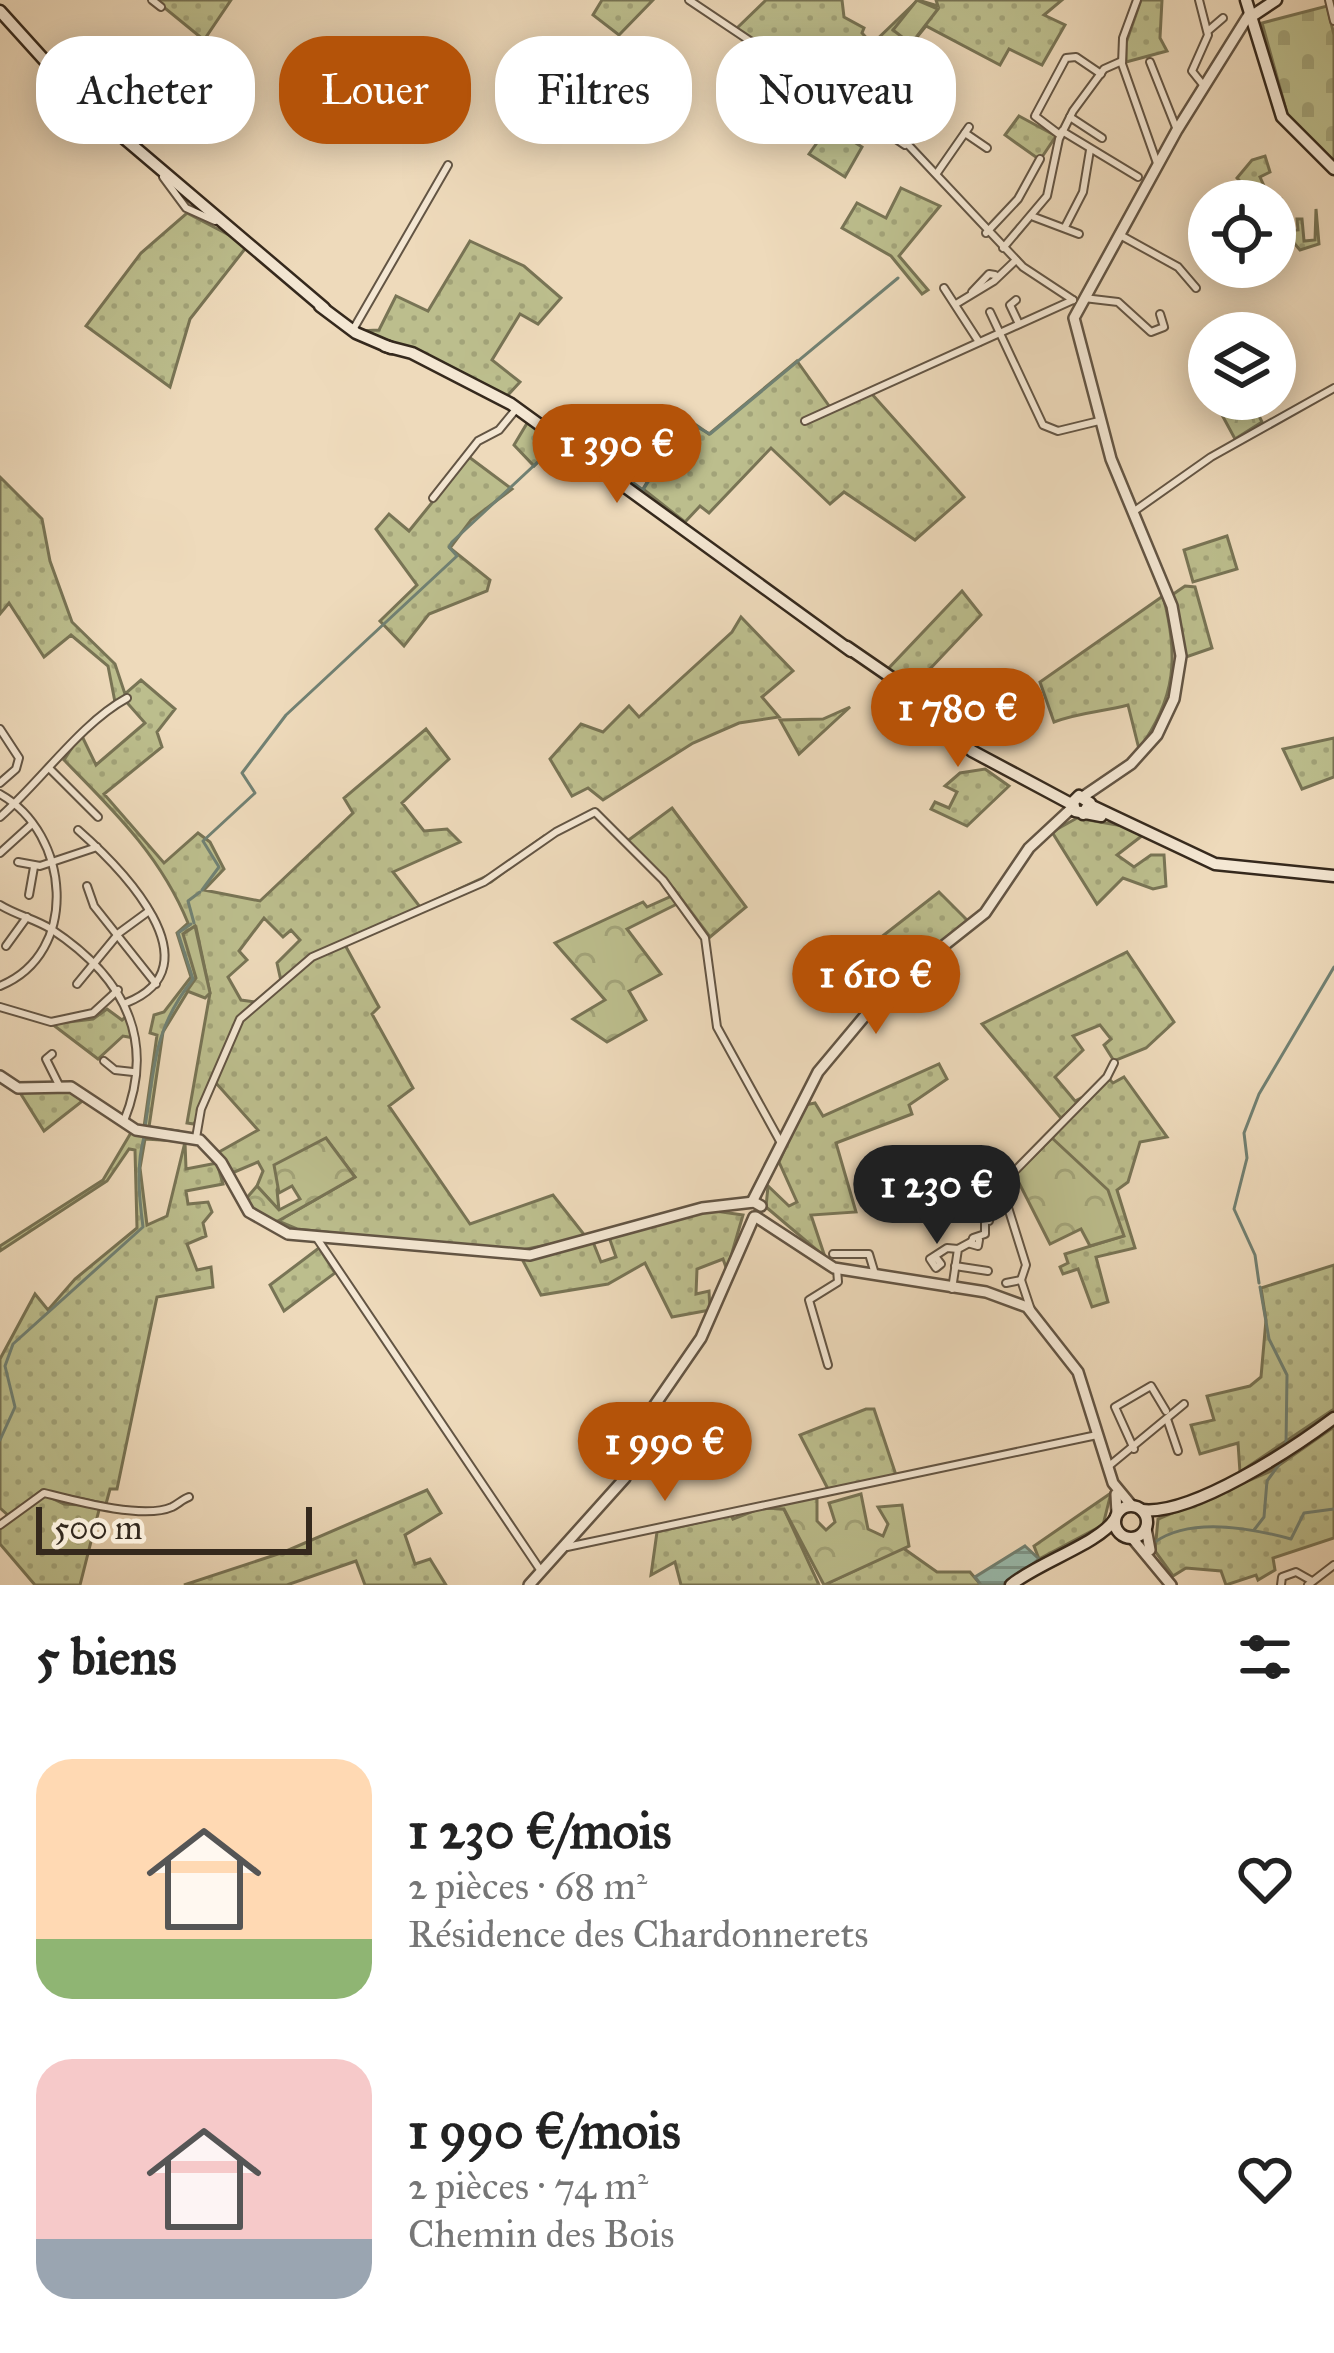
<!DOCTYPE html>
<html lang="fr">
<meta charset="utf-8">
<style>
:root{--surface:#fff;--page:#f2f2f2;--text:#222;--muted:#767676;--accent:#b45309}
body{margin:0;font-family:"IM FELL Great Primer",serif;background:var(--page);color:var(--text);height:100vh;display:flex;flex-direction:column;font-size:45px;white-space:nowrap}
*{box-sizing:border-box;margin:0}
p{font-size:39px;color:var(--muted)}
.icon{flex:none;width:66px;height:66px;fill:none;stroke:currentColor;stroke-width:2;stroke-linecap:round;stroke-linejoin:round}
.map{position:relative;height:1585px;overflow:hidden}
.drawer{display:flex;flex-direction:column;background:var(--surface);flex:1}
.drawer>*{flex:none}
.banner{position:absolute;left:36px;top:36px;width:1263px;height:108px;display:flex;gap:24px}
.controls{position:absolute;left:1188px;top:180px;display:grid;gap:24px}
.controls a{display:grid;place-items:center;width:108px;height:108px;border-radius:50%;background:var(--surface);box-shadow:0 6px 30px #0003;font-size:60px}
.scale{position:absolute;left:36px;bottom:30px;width:276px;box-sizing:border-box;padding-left:12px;border:6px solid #35291d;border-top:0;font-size:33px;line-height:42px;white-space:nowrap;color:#35291d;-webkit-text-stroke:9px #f4e7d3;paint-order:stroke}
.price{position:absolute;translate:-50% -102px;padding:0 27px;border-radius:42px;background:var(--accent);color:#fff;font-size:39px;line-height:78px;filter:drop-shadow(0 3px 6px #0008)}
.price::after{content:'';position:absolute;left:50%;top:72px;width:36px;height:27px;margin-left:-18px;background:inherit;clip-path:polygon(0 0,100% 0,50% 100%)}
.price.current{background:#222;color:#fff}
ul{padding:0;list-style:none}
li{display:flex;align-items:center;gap:36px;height:300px;padding:0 36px}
li span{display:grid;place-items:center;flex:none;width:336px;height:240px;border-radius:36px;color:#555}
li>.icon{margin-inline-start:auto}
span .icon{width:144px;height:144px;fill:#fffc;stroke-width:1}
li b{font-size:51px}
h2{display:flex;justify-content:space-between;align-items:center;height:144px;padding:0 36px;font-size:51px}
.chip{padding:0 42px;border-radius:48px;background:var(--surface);box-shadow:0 6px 30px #0003;font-size:42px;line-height:108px}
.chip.current{background:var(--accent);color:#fff}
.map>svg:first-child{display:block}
.green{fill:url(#green-dots);stroke:#787455;stroke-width:3;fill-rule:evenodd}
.forest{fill:url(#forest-crowns);stroke:#787455;stroke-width:3}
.cemetery{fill:url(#cemetery-stones);stroke:#787455;stroke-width:3}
.pitch{fill:#bcbe8d;stroke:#787455;stroke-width:3}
.water{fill:url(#water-rules);stroke:#718173;stroke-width:3}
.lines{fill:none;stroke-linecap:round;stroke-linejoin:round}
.stream{stroke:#718173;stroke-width:3}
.minor-casing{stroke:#635544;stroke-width:10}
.tertiary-casing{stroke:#635544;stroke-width:14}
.secondary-casing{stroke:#35291d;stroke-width:15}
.minor{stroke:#f4e7d3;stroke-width:6}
.tertiary{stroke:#f4e7d3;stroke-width:9}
.secondary{stroke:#f4e7d3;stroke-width:10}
</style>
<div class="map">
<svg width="1334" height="1585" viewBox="0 0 1334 1585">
<defs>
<pattern id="green-dots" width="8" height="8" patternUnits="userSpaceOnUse" patternTransform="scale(3)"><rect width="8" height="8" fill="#bcbe8d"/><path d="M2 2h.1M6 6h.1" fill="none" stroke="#a2a379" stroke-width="1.8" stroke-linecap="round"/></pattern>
<pattern id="forest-crowns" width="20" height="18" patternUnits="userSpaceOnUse" patternTransform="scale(3)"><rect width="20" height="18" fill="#bcbe8d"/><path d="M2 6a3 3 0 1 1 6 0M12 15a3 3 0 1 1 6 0" fill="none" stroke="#a2a379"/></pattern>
<pattern id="cemetery-stones" width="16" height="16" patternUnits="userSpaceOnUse" patternTransform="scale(3)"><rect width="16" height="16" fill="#bcbe8d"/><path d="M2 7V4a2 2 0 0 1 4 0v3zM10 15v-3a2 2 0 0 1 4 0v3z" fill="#a2a379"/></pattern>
<pattern id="water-rules" width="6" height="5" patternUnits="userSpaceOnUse" patternTransform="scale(3)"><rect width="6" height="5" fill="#99bbad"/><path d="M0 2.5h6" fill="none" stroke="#7e988c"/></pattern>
</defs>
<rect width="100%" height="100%" fill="#eedabb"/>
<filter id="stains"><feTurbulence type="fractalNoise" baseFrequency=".00167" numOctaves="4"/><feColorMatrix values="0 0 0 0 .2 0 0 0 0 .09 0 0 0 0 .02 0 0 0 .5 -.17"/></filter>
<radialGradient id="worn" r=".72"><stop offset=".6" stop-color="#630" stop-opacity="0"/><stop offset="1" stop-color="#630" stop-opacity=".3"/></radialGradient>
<g class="green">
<polygon points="155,0 231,0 204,40"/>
<polygon points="602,0 653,0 619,35 593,15"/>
<polygon points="766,0 842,0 844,17 864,28 862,33 872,44 918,0 938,6 936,0 1062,0 1044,15 1065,25 1042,65 1009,49 1000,65 926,26 860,107 735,30"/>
<polygon points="1141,0 1162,0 1160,38 1167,51 1126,62 1126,43"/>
<polygon points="1019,116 1056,136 1040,160 1005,135"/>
<polygon points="829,126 862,147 845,177 809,154"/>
<polygon points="1265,156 1270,172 1260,177 1270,199 1281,199 1286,231 1298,230 1297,219 1302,219 1304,241 1315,240 1316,209 1319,244 1300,250 1275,221 1275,201 1258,201 1237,178 1252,160"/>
<polygon points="901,188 940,206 899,256 928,290 922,294 891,256 842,228 857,203 886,218"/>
<polygon points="187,213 248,245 190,319 170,387 86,326 141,253"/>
<polygon points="470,241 524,266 561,298 538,324 520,314 492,360 520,382 507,396 425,354 357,331 379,330 396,296 428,311"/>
<polygon points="797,361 832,410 871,393 964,497 915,540 844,492 830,504 771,448 709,513 700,506 685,522 643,489 686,418 709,434"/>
<polygon points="529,420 559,441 534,466 514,445"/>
<polygon points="469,457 512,489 471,520 450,548 490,580 487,591 429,614 404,646 380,621 417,585 376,529 389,514 409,531"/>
<path d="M 0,477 L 42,519 L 50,561 L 72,622 L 115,664 L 125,694 L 141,680 L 175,709 L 157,732 L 162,747 L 104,794 L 164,863 L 198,833 L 210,842 L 224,869 L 204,890 L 260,901 L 353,813 L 344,798 L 426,729 L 449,759 L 402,803 L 424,831 L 447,829 L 460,842 L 393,872 L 420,907 L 491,874 L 544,836 L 548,839 L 491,882 L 345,945 L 379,1007 L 372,1014 L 413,1088 L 389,1106 L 470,1224 L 553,1195 L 586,1237 L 512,1252 L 297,1229 L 278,1221 L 355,1177 L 326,1139 L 289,1161 L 277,1190 L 279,1210 L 257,1186 L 263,1171 L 258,1162 L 232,1173 L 219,1152 L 258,1130 L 216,1083 L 194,1124 L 187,1123 L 210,993 L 196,927 L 187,931 L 196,978 L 163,1032 L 149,1127 L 178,1131 L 176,1141 L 145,1139 L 140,1168 L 147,1225 L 167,1216 L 185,1142 L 186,1169 L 217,1163 L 223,1184 L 186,1191 L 188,1204 L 208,1202 L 212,1212 L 203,1223 L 206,1236 L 187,1244 L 197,1270 L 211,1267 L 213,1287 L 157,1297 L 117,1489 L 110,1489 L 106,1504 L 42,1490 L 9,1516 L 0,1508 L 0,1359 L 35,1294 L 48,1310 L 75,1279 L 137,1228 L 135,1150 L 129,1149 L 107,1181 L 0,1251 L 0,1246 L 103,1180 L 132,1131 L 143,1134 L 157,1035 L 150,1033 L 154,1015 L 164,1012 L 191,977 L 177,933 L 188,923 C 161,856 113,810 64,760 L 81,734 L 96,765 L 145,723 L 123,698 L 115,702 L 108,666 L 71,635 L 44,657 L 9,603 L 0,614 ZM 264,918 L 283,937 L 291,930 L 300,940 L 277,963 L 281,981 L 255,1002 L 241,1000 L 228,977 L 247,960 L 239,951 Z"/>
<polygon points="1227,536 1237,569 1193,582 1184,550"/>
<polygon points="1185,586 1195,587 1212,648 1186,657 1172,595"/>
<polygon points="962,591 981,615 910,690 887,670"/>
<path d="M 1163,596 C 1179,656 1176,698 1139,749 L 1128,705 C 1102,712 1080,712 1054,722 L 1040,682 Z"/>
<polygon points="741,617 793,671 762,697 779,717 739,723 693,743 603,800 588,788 572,796 550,759 581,724 603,732 629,706 639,717 732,632"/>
<polygon points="850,707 799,754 780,720 823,719"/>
<polygon points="1334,738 1334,777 1302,789 1283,749"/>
<polygon points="985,769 1009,786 967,826 931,809 935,802 949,808 957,792 945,786 960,773"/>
<polygon points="672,808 746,907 710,937 674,889 626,842"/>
<polygon points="1077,818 1123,826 1143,835 1117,855 1134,867 1151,855 1164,855 1166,886 1153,889 1123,878 1097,904 1052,832"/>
<polygon points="939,892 968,921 908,968 892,948 873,961 862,952"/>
<polygon points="1127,952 1174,1022 1146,1048 1114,1061 1104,1045 1111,1039 1100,1025 1073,1036 1083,1050 1055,1077 1075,1101 1087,1095 1061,1118 982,1024"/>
<polygon points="107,1009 122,1020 128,1015 134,1038 123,1036 98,1059 52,1024 93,1019"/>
<polygon points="939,1064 947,1079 909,1105 912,1114 836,1143 856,1212 811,1215 825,1257 766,1207 768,1186 789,1206 797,1202 779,1162 805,1105 815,1103 823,1116"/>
<polygon points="1124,1077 1167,1137 1140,1142 1128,1182 1117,1190 1135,1248 1096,1257 1108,1302 1092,1307 1078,1269 1063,1274 1060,1267 1068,1263 1065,1254 1123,1236 1052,1138 1108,1078 1113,1083"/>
<polygon points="66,1088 85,1099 44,1131 19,1091"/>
<polygon points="708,1210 743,1215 727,1270 723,1259 697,1269 696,1294 709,1291 710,1310 672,1317 645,1263 608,1284 541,1295 522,1259 593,1242 601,1262 616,1257 609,1237"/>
<polygon points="319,1248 335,1273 284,1311 270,1285"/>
<polygon points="1334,1265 1334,1409 1240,1472 1238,1443 1200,1454 1191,1425 1214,1420 1207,1396 1250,1386 1261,1377 1266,1320 1261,1288"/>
<polygon points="866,1409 874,1409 896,1475 828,1489 800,1435"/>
<polygon points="1334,1427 1334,1538 1273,1558 1275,1570 1258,1580 1256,1575 1226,1585 1221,1571 1186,1568 1173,1576 1155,1551 1158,1519 1269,1472"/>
<polygon points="427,1490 441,1513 405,1535 415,1564 430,1559 446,1585 365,1585 356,1561 287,1585 184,1585 284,1552"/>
<polygon points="1111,1493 1103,1525 1039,1559 1034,1546"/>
<polygon points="45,1495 64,1504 100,1506 80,1585 35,1585 0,1544 0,1527"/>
<polygon points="761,1508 784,1509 819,1585 681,1585 675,1562 651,1575 657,1532 731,1515 733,1519"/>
<polygon points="903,1548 937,1572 970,1572 981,1585 824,1585"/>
</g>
<g class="forest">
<polygon points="1237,399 1251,399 1262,422 1235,439 1221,413"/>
<polygon points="672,896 677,904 627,929 661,974 629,991 646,1020 607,1042 573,1019 605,1000 555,943 643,902 647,907"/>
<polygon points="195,926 210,993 205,998 187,991 196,978 183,934"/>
<polygon points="326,1138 355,1177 278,1221 269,1223 245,1200 257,1186 279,1210 300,1199 292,1186 279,1193 274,1165"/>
<polygon points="1052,1138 1108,1190 1124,1236 1090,1246 1081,1229 1050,1244 1015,1175"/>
<polygon points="861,1494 868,1529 883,1536 888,1524 878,1507 902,1505 909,1546 824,1585 784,1509 761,1508 817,1497 817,1521 826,1530 835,1522 829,1503"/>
</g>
<polygon class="cemetery" points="1327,6 1334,35 1334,162 1288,117 1262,23"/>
<polygon class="pitch" points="917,0 938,9 911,44 893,30"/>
<polygon class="water" points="1025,1546 1039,1559 1007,1585 981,1585 975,1577"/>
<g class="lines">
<g class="stream">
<polyline points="579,443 643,490 686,421 710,434 898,278"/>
<polyline points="202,890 219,867 203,841 255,793 242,773 286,715 457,556 449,547 452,542 557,444"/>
<polyline points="194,923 188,901 200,892"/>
<path d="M 145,1127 C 155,1065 153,1030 193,979 L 178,933 L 191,924"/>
<polyline points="1259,1283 1255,1255 1234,1209 1247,1158 1244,1133 1259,1094 1334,967"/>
<polyline points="1260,1287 1269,1339 1287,1375 1286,1446"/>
<path d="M 0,1440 L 15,1407 L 5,1366 L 13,1344 L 143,1227 C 139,1196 136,1167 144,1137"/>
<polyline points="1254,1530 1264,1517 1267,1481 1283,1459"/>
<path d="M 1155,1542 C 1190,1517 1251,1528 1291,1539 L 1304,1513 L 1334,1509"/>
</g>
<g class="minor-casing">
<g id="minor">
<polyline points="152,0 161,7"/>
<polyline points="689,0 905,145"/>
<polyline points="1137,0 1123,38 1122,64 1158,166"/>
<polyline points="1199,0 1208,35 1192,71 1204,86"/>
<polyline points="1329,0 1334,21"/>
<polyline points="1209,30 1223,18"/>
<polyline points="1150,62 1177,130"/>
<polyline points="867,117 897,133 1023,267 1073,300"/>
<polyline points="1070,117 1102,138"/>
<polyline points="1062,131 1138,177"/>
<polyline points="965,133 987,148"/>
<polyline points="1060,135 1035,116 1066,58 1076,57 1101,74"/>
<polyline points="937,173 969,127"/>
<polyline points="163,177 186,208 215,221"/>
<polyline points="1034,217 1079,234"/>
<polyline points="1065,227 1083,192 1090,150"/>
<polyline points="986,233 1018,199 1040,159"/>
<polyline points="1120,235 1178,267 1196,288"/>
<polyline points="1003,248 1047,196 1059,139 1073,111 1104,69 1122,61"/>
<polyline points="944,288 979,342"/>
<polyline points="972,292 989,274 995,275"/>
<polyline points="1084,298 1118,302 1151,332 1164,327 1160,314"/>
<polyline points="1016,300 1010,305 1019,324"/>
<polyline points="956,304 994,281 1016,260"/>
<polyline points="990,312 1043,425 1058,431 1099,421"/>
<polyline points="354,328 448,165"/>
<polyline points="805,421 1073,300"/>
<polyline points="433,498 478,441 499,430 517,408"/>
<polyline points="1133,512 1211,457 1334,388"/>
<polyline points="0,729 19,758 16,769 0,783"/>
<polyline points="51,770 98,817"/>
<path d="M 0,794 C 70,833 81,953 0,986"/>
<path d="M 0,817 C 42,780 81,723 127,698"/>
<path d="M 78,830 C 120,867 219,966 126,1003"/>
<polyline points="0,853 32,824"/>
<polyline points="18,862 40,866 97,847"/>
<polyline points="87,886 94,906 156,984"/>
<polyline points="29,895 34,867"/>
<path d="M 0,905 C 16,915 35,919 51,929 C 121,975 158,1037 124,1121"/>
<polyline points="6,946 27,917"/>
<polyline points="77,984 119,933 149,911"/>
<polyline points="0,1007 51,1022 93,1013 118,990"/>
<polyline points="52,1054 46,1059 59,1085"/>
<polyline points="104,1061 115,1070 133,1072"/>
<polyline points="196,1138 201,1109 240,1019 312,957 484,882 556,832 595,812 663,880 705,938 717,1027 781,1143"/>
<polyline points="316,1237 541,1571"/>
<polyline points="979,1240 978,1246 971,1244 973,1238 985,1234 985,1212 991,1213 989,1221"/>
<polyline points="833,1254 869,1254 875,1274"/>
<polyline points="935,1256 941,1264 936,1268 930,1259 947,1248 958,1249"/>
<polyline points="955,1266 988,1271"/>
<polyline points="1021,1280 1026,1265 1001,1185 1107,1077 1114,1063"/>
<polyline points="1021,1280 1031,1310"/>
<polyline points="1006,1283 1021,1280"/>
<polyline points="952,1289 958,1249 971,1242"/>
<polyline points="828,1365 809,1300 838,1282 837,1269"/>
<polyline points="1167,1419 1178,1451"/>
<polyline points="1134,1449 1115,1407 1151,1386 1166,1411"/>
<polyline points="1109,1466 1184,1404"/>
<path d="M 0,1525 L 44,1493 C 72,1500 143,1520 172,1507 C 178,1504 183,1499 189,1497"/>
<polyline points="567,1547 1097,1435"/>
<polyline points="1281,1585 1282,1577 1296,1572 1312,1581"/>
<polyline points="1308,1585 1334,1565"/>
</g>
</g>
<g class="tertiary-casing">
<g id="tertiary">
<polyline points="1084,796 1131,764 1157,735 1174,699 1181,656 1172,606 1111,459 1074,318 1177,130 1250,13"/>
<polyline points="0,1076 18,1088 71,1087 136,1130 200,1140 221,1162 249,1212 288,1234 530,1255 702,1208 754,1202 761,1206"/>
<polyline points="752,1202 818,1072 884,993 985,913 1029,848 1073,807"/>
<polyline points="756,1217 834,1268 986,1292 1027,1307 1078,1372 1113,1483 1132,1506"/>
<polyline points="1116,1494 1117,1514"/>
<polyline points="1146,1528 1150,1550"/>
<polyline points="1132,1538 1171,1585"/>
<polyline points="529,1585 625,1478 650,1412 701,1338 754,1217"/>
</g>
</g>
<g class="secondary-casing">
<g id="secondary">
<polyline points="1246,0 1282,117 1334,169"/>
<polyline points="0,11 85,105 324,308"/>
<polyline points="1255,14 1276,0"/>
<polyline points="320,306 356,333 391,348"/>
<polyline points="385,346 412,353 511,404 851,651"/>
<polyline points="847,647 892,678 972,751 1073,805"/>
<polyline points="1090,805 1215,864 1334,876"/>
<polyline points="1083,814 1090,803 1079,796 1073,802 1075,811 1101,816"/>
<circle cx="1131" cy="1522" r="16"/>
<path d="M 1142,1510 C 1192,1516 1294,1448 1334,1418"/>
<path d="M 1011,1585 C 1037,1563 1100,1543 1115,1519"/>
</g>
</g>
<use href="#minor" class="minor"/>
<use href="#tertiary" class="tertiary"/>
<use href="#secondary" class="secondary"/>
</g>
<rect width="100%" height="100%" filter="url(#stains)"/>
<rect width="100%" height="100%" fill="url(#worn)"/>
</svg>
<div class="controls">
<a><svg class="icon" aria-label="locate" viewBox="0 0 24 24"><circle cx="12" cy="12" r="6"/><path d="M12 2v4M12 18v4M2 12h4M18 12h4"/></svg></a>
<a><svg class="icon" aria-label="layers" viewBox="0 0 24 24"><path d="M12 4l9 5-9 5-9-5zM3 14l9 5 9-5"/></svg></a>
</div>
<div class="scale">500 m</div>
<b class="price" style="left:617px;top:506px">1 390 €</b>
<b class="price" style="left:958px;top:770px">1 780 €</b>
<b class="price" style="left:876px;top:1037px">1 610 €</b>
<b class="price current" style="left:937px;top:1247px">1 230 €</b>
<b class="price" style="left:665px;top:1504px">1 990 €</b>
<div class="banner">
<a class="chip">Acheter</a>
<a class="chip current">Louer</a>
<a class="chip">Filtres</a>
<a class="chip">Nouveau</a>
</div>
</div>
<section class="drawer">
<h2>5 biens<svg class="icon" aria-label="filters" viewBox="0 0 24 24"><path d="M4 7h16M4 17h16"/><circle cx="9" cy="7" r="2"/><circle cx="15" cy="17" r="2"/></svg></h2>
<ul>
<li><span style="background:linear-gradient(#ffd9b3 75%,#8fb573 0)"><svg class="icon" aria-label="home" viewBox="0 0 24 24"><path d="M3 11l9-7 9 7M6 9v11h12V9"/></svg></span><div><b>1 230 €/mois</b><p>2 pièces · 68 m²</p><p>Résidence des Chardonnerets</p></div><svg class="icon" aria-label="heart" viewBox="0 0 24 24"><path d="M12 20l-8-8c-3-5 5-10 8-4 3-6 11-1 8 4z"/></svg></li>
<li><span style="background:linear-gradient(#f6c9c9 75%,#9aa5b1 0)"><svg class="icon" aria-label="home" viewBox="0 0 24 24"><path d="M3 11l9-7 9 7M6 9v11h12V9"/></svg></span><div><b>1 990 €/mois</b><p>2 pièces · 74 m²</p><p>Chemin des Bois</p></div><svg class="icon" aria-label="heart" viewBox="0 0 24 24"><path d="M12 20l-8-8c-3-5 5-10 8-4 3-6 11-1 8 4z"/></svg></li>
</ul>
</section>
